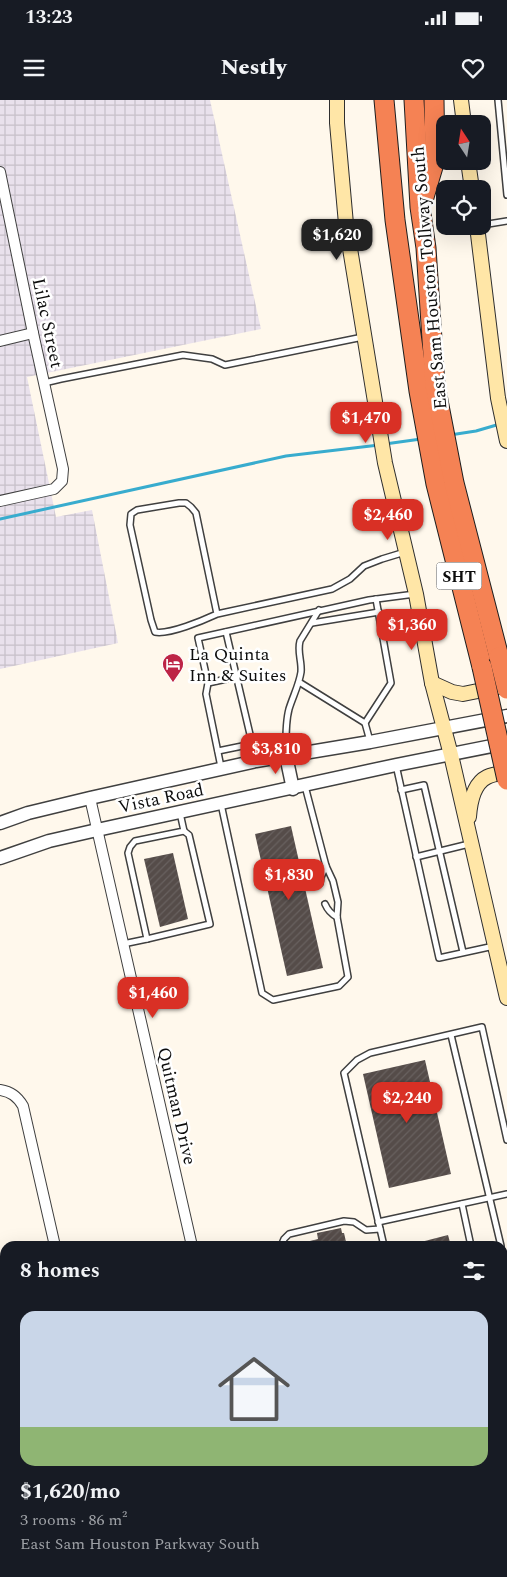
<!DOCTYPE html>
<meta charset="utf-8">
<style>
:root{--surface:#171b24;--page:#20242c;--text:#f1f3f6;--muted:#9ea1a6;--accent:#d93025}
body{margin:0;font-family:Spectral,serif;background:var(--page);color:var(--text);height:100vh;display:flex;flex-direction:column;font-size:19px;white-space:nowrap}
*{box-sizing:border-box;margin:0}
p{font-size:16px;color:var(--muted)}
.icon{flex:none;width:28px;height:28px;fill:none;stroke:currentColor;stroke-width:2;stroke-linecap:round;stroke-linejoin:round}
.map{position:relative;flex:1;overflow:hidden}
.side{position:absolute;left:0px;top:1141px;width:508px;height:336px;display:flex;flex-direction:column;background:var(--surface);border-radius:15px 15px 0 0;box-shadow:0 5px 20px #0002}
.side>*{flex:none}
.needle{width:32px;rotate:348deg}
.fabs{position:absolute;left:436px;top:15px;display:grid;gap:10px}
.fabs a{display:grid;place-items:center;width:55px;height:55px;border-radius:10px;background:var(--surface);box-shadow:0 5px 20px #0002;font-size:25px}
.price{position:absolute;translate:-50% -42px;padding:0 11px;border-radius:10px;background:var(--accent);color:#fff;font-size:16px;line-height:32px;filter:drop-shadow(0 1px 2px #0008)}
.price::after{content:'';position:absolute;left:50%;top:30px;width:15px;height:11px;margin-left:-8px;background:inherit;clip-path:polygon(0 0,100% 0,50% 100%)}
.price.active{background:#222;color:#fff}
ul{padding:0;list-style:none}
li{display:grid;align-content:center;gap:10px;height:265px;padding:0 20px}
li span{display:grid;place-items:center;height:155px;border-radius:15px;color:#555}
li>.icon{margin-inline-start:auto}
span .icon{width:90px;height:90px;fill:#fffc;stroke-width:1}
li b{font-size:21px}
h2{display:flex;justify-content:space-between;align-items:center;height:60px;padding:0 20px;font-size:21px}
.status{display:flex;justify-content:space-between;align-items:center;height:35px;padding:0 25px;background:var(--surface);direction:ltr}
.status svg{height:14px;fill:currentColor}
header{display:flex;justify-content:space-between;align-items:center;height:65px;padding:0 20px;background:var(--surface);font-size:22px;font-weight:800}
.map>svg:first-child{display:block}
.industrial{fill:url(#industrial-grid)}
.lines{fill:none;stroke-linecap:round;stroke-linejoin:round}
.stream{stroke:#38acce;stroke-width:3}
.building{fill:url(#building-hatch)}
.service-casing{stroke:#404040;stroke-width:8}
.minor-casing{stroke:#404040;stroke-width:12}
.tertiary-casing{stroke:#404040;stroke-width:15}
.secondary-casing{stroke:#2f2f2f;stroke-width:16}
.motorway-casing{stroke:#1e1e1e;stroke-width:21}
.service{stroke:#fff;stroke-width:5}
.minor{stroke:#fff;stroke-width:10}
.tertiary{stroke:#fff;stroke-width:12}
.secondary{stroke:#ffe6a7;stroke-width:14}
.motorway{stroke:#f58254;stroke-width:19}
.motorway-bridge-casing{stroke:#1e1e1e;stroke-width:21;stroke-linecap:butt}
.motorway-bridge{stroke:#f58254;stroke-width:19}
.labels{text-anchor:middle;stroke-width:5;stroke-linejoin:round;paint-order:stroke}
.shield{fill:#fff;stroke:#565656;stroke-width:1}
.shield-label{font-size:16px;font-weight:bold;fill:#0d0d0d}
.street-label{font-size:18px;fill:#0d0d0d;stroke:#fff}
.poi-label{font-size:18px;fill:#0d0d0d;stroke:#fff;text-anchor:start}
</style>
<div class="status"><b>13:23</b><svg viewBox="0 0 49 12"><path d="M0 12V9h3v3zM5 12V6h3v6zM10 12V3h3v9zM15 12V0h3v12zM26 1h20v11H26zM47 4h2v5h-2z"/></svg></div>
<header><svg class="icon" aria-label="menu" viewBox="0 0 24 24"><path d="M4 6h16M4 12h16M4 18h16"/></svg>Nestly<svg class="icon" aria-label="heart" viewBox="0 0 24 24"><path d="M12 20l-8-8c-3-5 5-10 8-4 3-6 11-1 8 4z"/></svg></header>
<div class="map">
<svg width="507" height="1477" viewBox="0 0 507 1477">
<defs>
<pattern id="industrial-grid" width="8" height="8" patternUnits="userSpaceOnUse" patternTransform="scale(1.25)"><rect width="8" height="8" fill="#e9e1ec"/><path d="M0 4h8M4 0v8" fill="none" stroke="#c7c0c9"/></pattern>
<pattern id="building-hatch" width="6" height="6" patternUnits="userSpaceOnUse" patternTransform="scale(1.25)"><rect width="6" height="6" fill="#554c49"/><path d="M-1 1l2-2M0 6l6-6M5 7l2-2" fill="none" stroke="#68615f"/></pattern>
</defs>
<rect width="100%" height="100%" fill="#fff8ec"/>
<polygon class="industrial" points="0,0 210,0 261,229 27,277 56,417 92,410 118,543 0,569"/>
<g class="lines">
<g class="stream">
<polyline points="450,335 476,331 500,324"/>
<polyline points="385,344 421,339"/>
<polyline points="0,419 286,356 379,345"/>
<polyline points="502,1341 507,1335"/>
<polyline points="406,1477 409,1472"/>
</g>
</g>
<g class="building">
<polygon points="291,726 323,868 287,876 255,734"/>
<polygon points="173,753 188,819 160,827 144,759"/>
<polygon points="425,960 451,1074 389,1088 363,974"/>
<polygon points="341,1128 342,1133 344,1133 347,1146 302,1146 302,1143 318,1139 317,1133"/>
<polygon points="448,1135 451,1146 418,1146 417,1143"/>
</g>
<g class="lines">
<g class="service-casing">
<g id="service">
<polyline points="498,0 507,95"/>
<polyline points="482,125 507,121"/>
<polyline points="44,283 61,279 183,255 212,259 225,265 363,237"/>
<path d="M 217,514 C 204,520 169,535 155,532 L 151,520 L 130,425 L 131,414 L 137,410 L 179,403 L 186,403 L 191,407 L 196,413 L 217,514 L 332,489 L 350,479 L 364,466 L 382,459 L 405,452"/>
<polyline points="312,523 379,512"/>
<polyline points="226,532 256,660"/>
<polyline points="299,582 365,623 370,641"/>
<polyline points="208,583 236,577"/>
<polyline points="365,623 391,583 376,499"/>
<polyline points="218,651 252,644"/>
<path d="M 286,656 C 286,640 285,624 289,609 C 293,596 299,585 301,572 C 302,561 297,552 300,541 L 319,510"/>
<polyline points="396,665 439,858 494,846"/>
<polyline points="221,667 206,594 208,583 198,538 369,500 415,494"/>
<polyline points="401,690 424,685 463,852"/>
<polyline points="221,704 262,893 273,900 339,886 348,877 337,817 338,802 333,781 326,766 305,686"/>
<polyline points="416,757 469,744"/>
<polyline points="320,783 321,777 326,766"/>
<path d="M 325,804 C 328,811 331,814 337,817"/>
<polyline points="147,839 210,824 189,735 184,731"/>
<polyline points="123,844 147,839 128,753 130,747 135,741 184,731 180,713"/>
<polyline points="451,935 501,1146"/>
<polyline points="462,1104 471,1146"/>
<polyline points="378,1122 507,1094"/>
<polyline points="281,1146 284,1139 289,1134 344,1121 354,1122 366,1130 380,1129"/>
<polyline points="384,1146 344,973 357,960 370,953 482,927 507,1040"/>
<polyline points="502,1151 507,1170"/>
<polyline points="502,1184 507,1183"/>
<polyline points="502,1267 507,1261"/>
</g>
</g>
<g class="minor-casing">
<g id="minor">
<polyline points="0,72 33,233 63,369 62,381 54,389 0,401"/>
<polyline points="0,241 33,233"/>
<polyline points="90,698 192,1146"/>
<path d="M 0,990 C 11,992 17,996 23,1006 L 55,1146"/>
<polyline points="0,1399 5,1398"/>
<polyline points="129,1472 130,1477"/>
</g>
</g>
<g class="tertiary-casing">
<g id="tertiary">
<polyline points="286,656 293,689"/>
<polyline points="0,723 28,713 90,698 256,661 370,642 507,616"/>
<polyline points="0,758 49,741 97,730 396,665 507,643"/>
</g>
</g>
<g class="secondary-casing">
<g id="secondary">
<polyline points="337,0 337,23 346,124 385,363 416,494 432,583 451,655 507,898"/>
<polyline points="461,0 464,24"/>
<polyline points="468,61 472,89"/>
<polyline points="477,126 498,298 507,341"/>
<polyline points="432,583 452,592 463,594 507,585"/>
<path d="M 469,717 C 470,703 473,684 487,677 C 493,674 501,673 507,672"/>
</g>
</g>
<g class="motorway-casing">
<g id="motorway">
<polyline points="384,0 395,120 419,291 436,384 482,567"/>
<polyline points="414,0 420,107 426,148 435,285 454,383 499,557"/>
<polyline points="424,97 435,60 434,0"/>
</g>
</g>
<use href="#service" class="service"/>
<use href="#minor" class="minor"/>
<use href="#tertiary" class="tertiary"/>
<use href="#secondary" class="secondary"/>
<use href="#motorway" class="motorway"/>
<g class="motorway-bridge-casing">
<g id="motorway-bridge">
<polyline points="499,557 507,589"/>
<polyline points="482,567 507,680"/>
</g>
</g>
<use href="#motorway-bridge" class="motorway-bridge"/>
</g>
<defs>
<g id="hotel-pin" transform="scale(1.125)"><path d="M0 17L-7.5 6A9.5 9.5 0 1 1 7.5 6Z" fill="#bd2446" stroke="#fff"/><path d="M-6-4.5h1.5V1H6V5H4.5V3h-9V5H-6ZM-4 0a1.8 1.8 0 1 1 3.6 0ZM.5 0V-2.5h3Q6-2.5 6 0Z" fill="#fff"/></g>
</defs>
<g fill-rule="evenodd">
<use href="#hotel-pin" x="173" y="564"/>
</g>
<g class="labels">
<rect class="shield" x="436.5" y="462.5" width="45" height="27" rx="4"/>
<g class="shield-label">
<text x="459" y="482">SHT</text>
</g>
<g class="street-label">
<text transform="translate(429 178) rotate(-95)" y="6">East Sam Houston Tollway South</text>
<text transform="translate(48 223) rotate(78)" y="6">Lilac Street</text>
<text transform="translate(161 698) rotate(-12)" y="6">Vista Road</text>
<text transform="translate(177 1006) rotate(77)" y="6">Quitman Drive</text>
</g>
<g class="poi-label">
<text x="189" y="560">La Quinta<tspan x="189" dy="21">Inn &amp; Suites</tspan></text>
</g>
</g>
</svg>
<div class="fabs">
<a><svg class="needle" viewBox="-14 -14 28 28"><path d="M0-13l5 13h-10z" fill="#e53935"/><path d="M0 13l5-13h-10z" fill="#9ea1a6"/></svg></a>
<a><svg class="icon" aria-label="locate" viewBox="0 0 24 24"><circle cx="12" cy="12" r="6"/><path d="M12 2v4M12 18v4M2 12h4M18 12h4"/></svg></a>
</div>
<b class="price active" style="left:337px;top:161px">$1,620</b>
<b class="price" style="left:366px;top:344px">$1,470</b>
<b class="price" style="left:388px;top:441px">$2,460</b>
<b class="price" style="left:412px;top:551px">$1,360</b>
<b class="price" style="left:276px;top:675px">$3,810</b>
<b class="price" style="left:289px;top:801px">$1,830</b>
<b class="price" style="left:153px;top:919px">$1,460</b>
<b class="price" style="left:407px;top:1024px">$2,240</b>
<section class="side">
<h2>8 homes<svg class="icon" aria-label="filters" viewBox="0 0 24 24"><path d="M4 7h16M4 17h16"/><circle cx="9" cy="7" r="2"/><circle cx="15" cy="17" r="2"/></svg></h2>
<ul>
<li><span style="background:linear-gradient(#c9d6e8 75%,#8fb573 0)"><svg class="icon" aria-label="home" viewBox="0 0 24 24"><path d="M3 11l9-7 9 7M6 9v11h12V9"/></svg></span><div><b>$1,620/mo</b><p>3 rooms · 86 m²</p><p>East Sam Houston Parkway South</p></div></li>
</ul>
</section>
</div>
